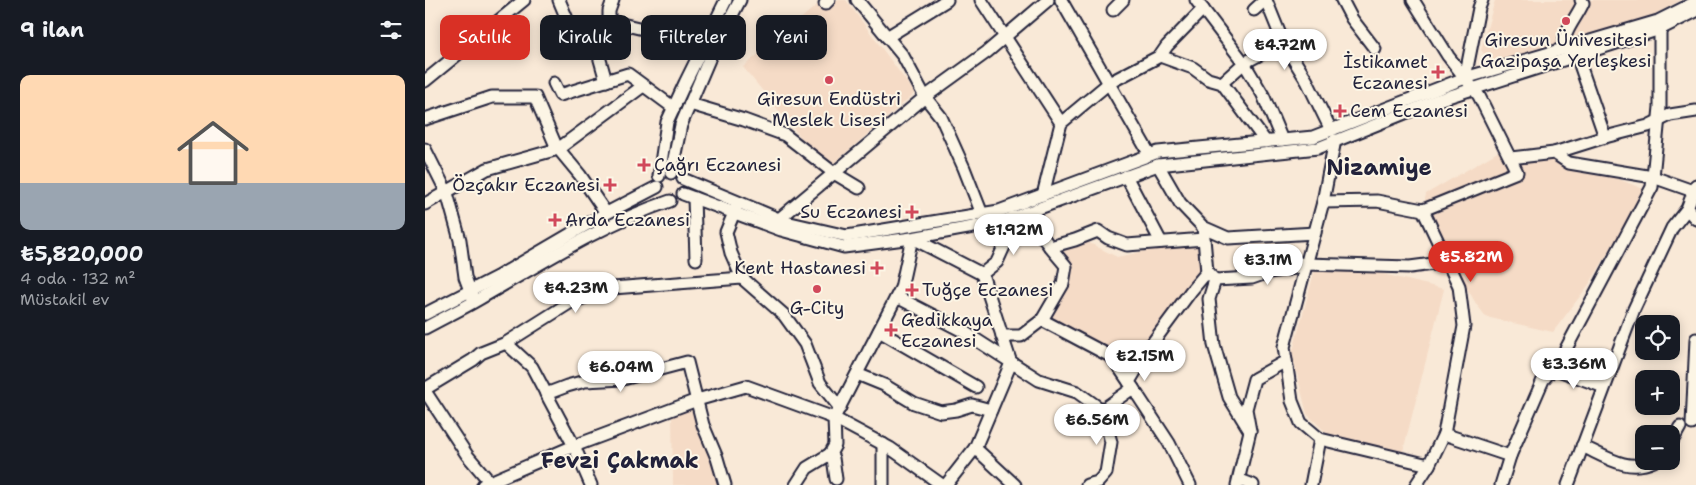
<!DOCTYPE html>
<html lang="tr">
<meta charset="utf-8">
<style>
:root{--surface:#171b24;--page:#242831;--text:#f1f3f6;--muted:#9ea1a6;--line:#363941;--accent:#d93025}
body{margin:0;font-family:"Shantell Sans",sans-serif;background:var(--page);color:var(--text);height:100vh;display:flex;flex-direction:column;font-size:19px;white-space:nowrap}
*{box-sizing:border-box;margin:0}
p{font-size:16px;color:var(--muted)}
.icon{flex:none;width:28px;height:28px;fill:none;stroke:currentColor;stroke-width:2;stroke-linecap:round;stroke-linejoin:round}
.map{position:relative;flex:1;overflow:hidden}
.sheet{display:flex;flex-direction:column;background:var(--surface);width:425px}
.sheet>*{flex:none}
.guide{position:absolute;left:15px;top:15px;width:475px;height:45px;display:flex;gap:10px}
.buttons{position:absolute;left:1210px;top:315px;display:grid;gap:10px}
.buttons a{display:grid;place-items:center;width:45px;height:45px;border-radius:10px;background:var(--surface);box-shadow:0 2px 12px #0003;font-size:25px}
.price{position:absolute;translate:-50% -42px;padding:0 11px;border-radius:18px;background:#fff;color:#222;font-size:16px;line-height:32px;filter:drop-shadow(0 1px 2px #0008)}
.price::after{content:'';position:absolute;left:50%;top:30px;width:15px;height:11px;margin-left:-8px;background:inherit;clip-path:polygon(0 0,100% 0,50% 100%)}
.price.selected{background:var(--accent);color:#fff}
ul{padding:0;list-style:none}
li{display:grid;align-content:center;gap:10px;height:265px;padding:0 20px}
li+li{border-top:1px solid var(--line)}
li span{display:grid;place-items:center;height:155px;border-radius:10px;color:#555}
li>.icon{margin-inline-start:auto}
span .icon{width:90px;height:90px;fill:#fffc;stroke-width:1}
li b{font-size:21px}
h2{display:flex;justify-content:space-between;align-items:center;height:60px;padding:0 20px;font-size:21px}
.chip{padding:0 18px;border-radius:10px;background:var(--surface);box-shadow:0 2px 12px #0003;font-size:18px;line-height:45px}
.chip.selected{background:var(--accent);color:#fff}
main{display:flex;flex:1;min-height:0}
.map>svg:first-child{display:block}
.built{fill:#f5dbc6}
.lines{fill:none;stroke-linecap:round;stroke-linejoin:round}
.minor-casing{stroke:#22223b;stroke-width:15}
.minor{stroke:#fcf5e5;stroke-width:11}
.poi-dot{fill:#d1495b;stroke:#fcf5e5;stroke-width:2}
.labels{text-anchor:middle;stroke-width:4;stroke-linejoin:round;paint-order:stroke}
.poi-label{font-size:18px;fill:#22223b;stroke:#fcf5e5;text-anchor:start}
.district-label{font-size:22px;font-weight:bold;fill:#22223b;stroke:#fcf5e5}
</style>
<main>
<section class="sheet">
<h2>9 ilan<svg class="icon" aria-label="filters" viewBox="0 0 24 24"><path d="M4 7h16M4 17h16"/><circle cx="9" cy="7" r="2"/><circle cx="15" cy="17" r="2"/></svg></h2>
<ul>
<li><span style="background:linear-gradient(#ffd9b3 70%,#9aa5b1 0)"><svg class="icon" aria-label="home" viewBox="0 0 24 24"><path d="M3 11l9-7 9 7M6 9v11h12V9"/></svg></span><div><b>₺5,820,000</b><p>4 oda · 132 m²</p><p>Müstakil ev</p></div></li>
</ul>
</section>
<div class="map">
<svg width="1271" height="485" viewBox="0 0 1271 485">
<rect width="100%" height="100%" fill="#f9e9d7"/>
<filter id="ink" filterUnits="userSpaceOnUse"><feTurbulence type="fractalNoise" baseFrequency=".02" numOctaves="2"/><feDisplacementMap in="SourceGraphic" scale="10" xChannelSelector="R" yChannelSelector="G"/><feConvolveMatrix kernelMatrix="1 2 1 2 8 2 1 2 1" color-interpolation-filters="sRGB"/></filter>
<g filter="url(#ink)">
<g class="built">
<polygon points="398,0 421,0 490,93 402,169 318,67"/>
<polygon points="1070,0 1256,0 1190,37 1068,65 1056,50"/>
<polygon points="1076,150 1145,160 1221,190 1165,283 1128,332 1061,317 1050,302 998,210 1001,194"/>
<polygon points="655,238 692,257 773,240 782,272 701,377 617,320 641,266 625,247"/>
<polygon points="893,258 1019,289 977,455 912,443 882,414 867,354"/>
<polygon points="272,400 296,485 248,485 247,411"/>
</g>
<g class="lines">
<g class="minor-casing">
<g id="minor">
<polyline points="134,0 147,31 168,35 181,81"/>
<polyline points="188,0 184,11 184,21 235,33"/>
<polyline points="432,0 478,56 500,97 516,117 539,168 557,214"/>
<polyline points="556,0 636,123"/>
<polyline points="636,0 725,155"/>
<polyline points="771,0 819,63 838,95 857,140"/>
<polyline points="841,0 858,42 882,81 906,130"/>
<polyline points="917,0 927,19 950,49"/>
<polyline points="988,0 1023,56 1054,96 1092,172 998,210"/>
<polyline points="400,4 404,0"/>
<polyline points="688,10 698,0"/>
<polyline points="829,10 840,0"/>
<polyline points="462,37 522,0"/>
<path d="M 1139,49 C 1137,32 1151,19 1158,3 L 1156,0"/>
<polyline points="735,56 768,68 783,79 797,83 841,142"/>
<polyline points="1152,56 1180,137"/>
<polyline points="1040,78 1054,8 1057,0"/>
<polyline points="0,81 99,0"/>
<polyline points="129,83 135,95 203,74 249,108"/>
<polyline points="797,83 819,63 858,42"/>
<polyline points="265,104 319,120 360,135 409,173 434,188"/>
<polyline points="0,119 67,97 110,97 131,146 155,175 181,213"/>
<polyline points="0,149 22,193 35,240 40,277 47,296"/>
<polyline points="1129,153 1144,163 1228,177 1268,191"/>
<polyline points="1086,158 1129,153 1180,137 1223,126 1245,115 1271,111"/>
<polyline points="733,165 755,203 778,227"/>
<polyline points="246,173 256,125 285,57 315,0"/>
<polyline points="234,176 242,122 260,83 301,0"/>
<polyline points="701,176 736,242"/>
<polyline points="258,179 361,222 422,236 574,211 733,152 888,137 1040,78 1233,21 1271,2"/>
<polyline points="258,194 356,230 419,247 487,238 576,222 733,165 893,148 1010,101 1235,29 1271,11"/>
<polyline points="618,195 636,123 684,83 735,56 742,46 778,9"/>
<polyline points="269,198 271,259"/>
<polyline points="898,202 952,201 998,210 1034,286 1039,326 1019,434 1085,456"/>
<polyline points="0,204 62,169 133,149 218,86"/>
<polyline points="311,208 301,232 306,253 317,278 359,315 380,344 395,383 415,408"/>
<polyline points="1262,209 1271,219"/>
<polyline points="600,213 625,247 650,240 673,231 683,238 702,245 779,239"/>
<polyline points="353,220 500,97 562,52 623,0"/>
<polyline points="869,268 881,264 985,267 1023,262"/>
<polyline points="782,272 790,280 784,299 789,345 804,397 825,431"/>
<polyline points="557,274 572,262 582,240 588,217"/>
<polyline points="790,280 827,278 844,272 869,268 875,263"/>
<polyline points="472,297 536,330 614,380 652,392 677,410 708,388 687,357 617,320 596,336 577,336"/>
<polyline points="0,314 72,277 178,215 232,187"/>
<polyline points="617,320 638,284 641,266 625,247"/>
<path d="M 0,328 C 18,318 37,309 54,299 C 117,263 177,224 245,201"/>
<polyline points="454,331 551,387"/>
<polyline points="81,343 107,367 149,446 166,485"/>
<polyline points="687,357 726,345 766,291 782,272 778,227 803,238 890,233"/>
<polyline points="1128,368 1179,387"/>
<polyline points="432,374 459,385 489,403 516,412 531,410 547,405 566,410"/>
<polyline points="704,382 726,345"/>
<polyline points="708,388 744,443 765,485"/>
<polyline points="0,389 48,360 56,353 81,343 146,302 188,288 317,278"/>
<polyline points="0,391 42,455 64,481"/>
<polyline points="121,394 142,386 160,381 198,379 262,362 278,425 292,458 300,485"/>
<polyline points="1267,424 1271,339"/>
<polyline points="895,439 1004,465"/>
<polyline points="1246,443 1255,427"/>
<polyline points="458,444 458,485"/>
<path d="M 1157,446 C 1181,457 1203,473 1229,461"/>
<polyline points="550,448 590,485"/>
<polyline points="405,454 410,445 409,418 476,288 487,238 557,274 586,363 550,448 521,485"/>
<polyline points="815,480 828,485"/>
<polyline points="58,485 149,446 272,400 321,386 409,418 465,448 517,485"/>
<polyline points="371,485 382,468 405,454 408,458 411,479"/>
<polyline points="662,485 673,482 681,473 686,442 677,410"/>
<polyline points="812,485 825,431 821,409 829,379 861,361"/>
<polyline points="886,485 895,439 876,423 867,401 859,347 898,202 910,140"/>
<polyline points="991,485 1004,465 1019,434"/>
<polyline points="1076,485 1085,456 1118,380 1135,360 1227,187 1235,107 1235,29"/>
<polyline points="1143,485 1209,309 1247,228 1262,209 1271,185"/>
</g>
</g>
<use href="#minor" class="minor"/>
</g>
</g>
<g class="poi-dot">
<circle cx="1141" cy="21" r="5"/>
<path d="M1010.5 64.5h5v5h5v5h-5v5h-5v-5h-5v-5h5z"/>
<circle cx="404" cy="80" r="5"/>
<path d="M912.5 103.5h5v5h5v5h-5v5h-5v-5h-5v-5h5z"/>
<path d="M216.5 157.5h5v5h5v5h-5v5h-5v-5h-5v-5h5z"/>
<path d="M182.5 177.5h5v5h5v5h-5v5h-5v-5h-5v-5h5z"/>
<path d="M484.5 204.5h5v5h5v5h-5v5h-5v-5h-5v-5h5z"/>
<path d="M127.5 212.5h5v5h5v5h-5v5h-5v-5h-5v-5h5z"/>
<path d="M449.5 260.5h5v5h5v5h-5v5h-5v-5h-5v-5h5z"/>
<circle cx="392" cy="289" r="5"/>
<path d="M484.5 282.5h5v5h5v5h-5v5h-5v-5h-5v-5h5z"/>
<path d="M463.5 322.5h5v5h5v5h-5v5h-5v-5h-5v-5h5z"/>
</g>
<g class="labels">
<g class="poi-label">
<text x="1141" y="46" text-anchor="middle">Giresun Ünivesitesi<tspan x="1141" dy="21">Gazipaşa Yerleşkesi</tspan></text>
<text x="1003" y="68" text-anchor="end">İstikamet<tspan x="1003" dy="21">Eczanesi</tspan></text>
<text x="404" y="105" text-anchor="middle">Giresun Endüstri<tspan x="404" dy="21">Meslek Lisesi</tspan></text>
<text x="925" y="117">Cem Eczanesi</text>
<text x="229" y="171">Çağrı Eczanesi</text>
<text x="175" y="191" text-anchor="end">Özçakır Eczanesi</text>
<text x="477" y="218" text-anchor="end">Su Eczanesi</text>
<text x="140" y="226">Arda Eczanesi</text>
<text x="441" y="274" text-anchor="end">Kent Hastanesi</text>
<text x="497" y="296">Tuğçe Eczanesi</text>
<text x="392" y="314" text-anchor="middle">G-City</text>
<text x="476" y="326">Gedikkaya<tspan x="476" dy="21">Eczanesi</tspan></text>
</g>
<g class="district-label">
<text x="954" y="175">Nizamiye</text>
<text x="195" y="468">Fevzi Çakmak</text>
</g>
</g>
</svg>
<div class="buttons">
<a><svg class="icon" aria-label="locate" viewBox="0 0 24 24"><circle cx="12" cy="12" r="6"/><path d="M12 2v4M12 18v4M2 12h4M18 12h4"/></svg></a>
<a>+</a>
<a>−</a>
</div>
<b class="price" style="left:860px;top:71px">₺4.72M</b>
<b class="price" style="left:589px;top:256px">₺1.92M</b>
<b class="price selected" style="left:1046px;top:283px">₺5.82M</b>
<b class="price" style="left:843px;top:286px">₺3.1M</b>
<b class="price" style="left:151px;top:314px">₺4.23M</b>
<b class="price" style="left:720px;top:382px">₺2.15M</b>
<b class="price" style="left:1149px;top:390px">₺3.36M</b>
<b class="price" style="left:196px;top:393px">₺6.04M</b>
<b class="price" style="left:672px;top:446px">₺6.56M</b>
<div class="guide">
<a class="chip selected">Satılık</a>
<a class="chip">Kiralık</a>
<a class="chip">Filtreler</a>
<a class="chip">Yeni</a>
</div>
</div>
</main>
